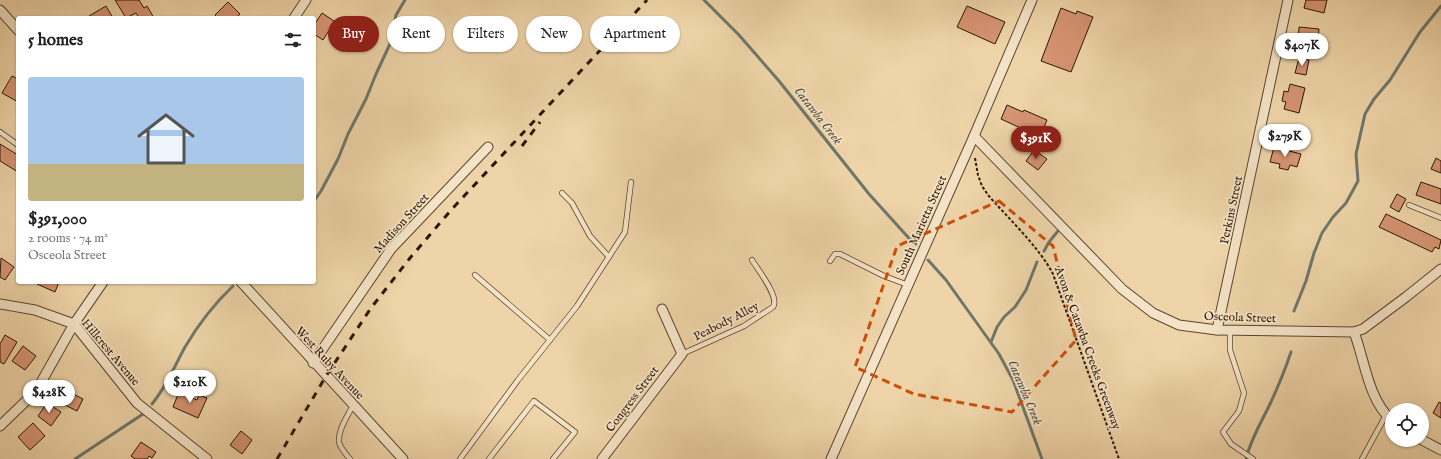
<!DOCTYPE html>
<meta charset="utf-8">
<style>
:root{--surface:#fff;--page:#f2f2f2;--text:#222;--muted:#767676;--line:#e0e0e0;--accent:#8f2418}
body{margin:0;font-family:"IM FELL English",serif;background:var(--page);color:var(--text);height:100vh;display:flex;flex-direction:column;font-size:15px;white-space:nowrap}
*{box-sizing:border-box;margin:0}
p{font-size:13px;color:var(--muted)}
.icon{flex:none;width:22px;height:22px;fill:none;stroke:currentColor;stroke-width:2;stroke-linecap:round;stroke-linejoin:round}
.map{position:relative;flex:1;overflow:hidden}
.drawer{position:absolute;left:16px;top:16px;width:300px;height:268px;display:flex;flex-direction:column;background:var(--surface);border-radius:4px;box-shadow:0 1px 3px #0004}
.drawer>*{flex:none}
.hud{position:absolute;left:328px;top:16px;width:380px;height:36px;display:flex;gap:8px}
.buttons{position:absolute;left:1385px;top:403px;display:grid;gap:8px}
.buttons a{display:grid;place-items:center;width:44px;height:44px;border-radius:50%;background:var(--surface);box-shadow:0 1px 3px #0004;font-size:20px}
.price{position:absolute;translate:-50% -34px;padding:0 9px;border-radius:14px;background:#fff;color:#222;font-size:13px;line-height:26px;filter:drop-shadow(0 1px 2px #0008)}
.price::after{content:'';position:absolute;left:50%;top:24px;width:12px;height:9px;margin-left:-6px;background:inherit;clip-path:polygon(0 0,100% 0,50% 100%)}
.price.current{background:var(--accent);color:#fff}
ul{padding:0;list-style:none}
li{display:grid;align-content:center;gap:8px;height:212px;padding:0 12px}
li+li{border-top:1px solid var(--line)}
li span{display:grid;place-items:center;height:124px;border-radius:4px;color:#555}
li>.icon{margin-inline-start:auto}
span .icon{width:72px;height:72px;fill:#fffc;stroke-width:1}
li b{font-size:17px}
h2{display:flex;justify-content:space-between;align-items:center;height:48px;padding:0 12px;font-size:17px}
.tag{padding:0 14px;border-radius:18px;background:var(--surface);box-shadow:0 1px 3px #0004;font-size:14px;line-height:36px}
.tag.current{background:var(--accent);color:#fff}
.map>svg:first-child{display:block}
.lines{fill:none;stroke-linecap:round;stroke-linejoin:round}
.stream{stroke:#6e776b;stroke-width:3}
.building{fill:#d69472;stroke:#2c1607}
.lane-casing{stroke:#5c462f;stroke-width:6}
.street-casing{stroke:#5c462f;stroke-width:11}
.path{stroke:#2c1607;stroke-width:2;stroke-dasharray:3 2;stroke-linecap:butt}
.lane{stroke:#f4e3c6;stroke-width:4.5}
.street{stroke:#f4e3c6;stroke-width:9}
.rail{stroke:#2c1607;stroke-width:3;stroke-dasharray:7 7;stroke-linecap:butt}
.marked{fill:none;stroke:#cc4f0b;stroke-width:3;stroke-dasharray:8 5;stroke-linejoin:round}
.labels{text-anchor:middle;stroke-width:3.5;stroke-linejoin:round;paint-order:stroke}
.street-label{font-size:12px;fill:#2c1607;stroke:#f4e3c6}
.water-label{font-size:13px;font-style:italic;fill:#524e41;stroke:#f4e3c6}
</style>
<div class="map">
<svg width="1441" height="459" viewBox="0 0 1441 459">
<rect width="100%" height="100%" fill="#eed4a8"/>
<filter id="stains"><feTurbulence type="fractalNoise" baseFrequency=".005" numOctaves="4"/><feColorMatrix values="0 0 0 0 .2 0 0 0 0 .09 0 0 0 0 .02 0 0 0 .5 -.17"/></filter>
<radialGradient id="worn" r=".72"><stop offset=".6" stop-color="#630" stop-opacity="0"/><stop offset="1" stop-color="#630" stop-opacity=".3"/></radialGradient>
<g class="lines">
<g class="stream">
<polyline points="704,0 739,35 779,81 869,194 916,246"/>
<polyline points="314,201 321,191 338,159 348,134 366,99 376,74 390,44 396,15 405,0"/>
<polyline points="1044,251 1049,242 1058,231"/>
<polyline points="928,260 946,280 999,354 1013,380 1042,459"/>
<polyline points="1294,311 1306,281 1314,253 1322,233 1333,217 1346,203 1358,181 1356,154 1365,114 1374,99 1390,80 1420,32 1441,6"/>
<polyline points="991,342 997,327 1004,317 1015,307 1026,290 1037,262"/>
<path d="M 152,404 C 167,386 174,367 185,347 C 198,325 214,304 233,286"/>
<polyline points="75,459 143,414"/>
<path d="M 1246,459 C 1251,438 1261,423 1270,404 C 1278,387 1285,370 1291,352"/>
</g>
</g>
<g class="building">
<polygon points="115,0 139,0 144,8 147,6 154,18 139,18 136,13 126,18"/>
<polygon points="1306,0 1327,0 1324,13 1304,8"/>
<polygon points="228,2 240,14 236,18 218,18 215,15"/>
<polygon points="106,6 113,18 90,18 89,16"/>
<polygon points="967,6 1005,22 995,44 957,27"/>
<polygon points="1061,8 1076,14 1077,11 1093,17 1071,72 1041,61"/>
<polygon points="322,13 337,23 332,31 330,29 323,40 314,34 314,25"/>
<polygon points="1299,27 1319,29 1318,44 1298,42"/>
<polygon points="1299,58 1309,60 1306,75 1295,73"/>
<polygon points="12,76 18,79 18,102 2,93"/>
<polygon points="1290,84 1305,88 1299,113 1284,109 1286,102 1282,101 1284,91 1288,92"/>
<polygon points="1007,105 1023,112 1024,110 1047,120 1040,137 1001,119"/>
<polygon points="1277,132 1289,133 1288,143 1276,142"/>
<polygon points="0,144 18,155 18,172 0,161"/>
<polygon points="1274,147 1301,154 1297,167 1290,165 1288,170 1279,168 1280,164 1270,162"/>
<polygon points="1034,150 1047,159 1038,170 1026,161"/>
<polygon points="1436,158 1441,161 1441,173 1431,169"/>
<polygon points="1421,182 1441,189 1441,204 1416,195"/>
<polygon points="1397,194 1406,199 1399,212 1390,207"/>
<polygon points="1386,214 1441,240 1439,249 1435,247 1432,252 1379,227"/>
<polygon points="1,258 14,267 5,280 0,277"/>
<polygon points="38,282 59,282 55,292 37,284"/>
<polygon points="5,335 17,342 4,364 0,362 0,344"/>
<polygon points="23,346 36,356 25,370 12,361"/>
<polygon points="61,384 73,390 71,393 83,399 77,411 53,399"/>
<polygon points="179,392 197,400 199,395 207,398 198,418 173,407"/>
<polygon points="1439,402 1441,403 1441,418 1433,413"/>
<polygon points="47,403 61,412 51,426 38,416"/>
<polygon points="33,423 45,436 30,450 18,437"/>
<polygon points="241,431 252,440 242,454 230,445"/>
<polygon points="141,442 156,452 152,458 149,456 147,459 135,459 131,456"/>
</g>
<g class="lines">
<g class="lane-casing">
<g id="lane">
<polyline points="0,132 18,145"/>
<polyline points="562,193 572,203 590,236 609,257"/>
<polyline points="1409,205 1441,218"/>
<polyline points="830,261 835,254 840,254 884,276 908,285"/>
<polyline points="475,275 550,340"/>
<polyline points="1230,331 1230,350 1244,393 1239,411 1223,432 1231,444 1253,459"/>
<path d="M 682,354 L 744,326 L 773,307 C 780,297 758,270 752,260"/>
<path d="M 350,459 C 346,454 340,448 339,442 C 338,429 348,416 353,405"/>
<polyline points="460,459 518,380 577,306 625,232 631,182"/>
<polyline points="489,459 534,401 575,432 553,459"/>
<polyline points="1362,459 1386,415"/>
</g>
</g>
<g class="street-casing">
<g id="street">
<polyline points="0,10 18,30"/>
<polyline points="294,18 306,0"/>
<polyline points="974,136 1122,289 1153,313 1179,325 1217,330 1354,332 1363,329 1406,297 1441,269"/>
<polyline points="241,282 403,459"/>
<polyline points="0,304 35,310 74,324 137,403 207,459"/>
<polyline points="1217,330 1288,0"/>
<path d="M 1354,332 C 1365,361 1368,399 1392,421"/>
<polyline points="313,363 391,249 488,147"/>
<polyline points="0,426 28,399 39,386 74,324 103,282"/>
<polyline points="1422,440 1441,450"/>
<polyline points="602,459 682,354 662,309"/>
<polyline points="831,459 974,136 1032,0"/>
</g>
</g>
<path class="path" d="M 975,158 L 978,175 L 982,186 L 988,195 C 1008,218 1039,247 1053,274 L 1119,459"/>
<use href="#lane" class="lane"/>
<use href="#street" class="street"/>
<g class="rail">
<polyline points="522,146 540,122"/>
<polyline points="277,459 326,376 371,308 410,258 452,209 647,0"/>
</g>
</g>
<path class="marked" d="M 999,201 L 1053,246 L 1076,340 L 1012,412 L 914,394 L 855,367 L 897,246 Z"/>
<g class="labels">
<g class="street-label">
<text transform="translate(1231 210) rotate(-78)" y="4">Perkins Street</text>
<text transform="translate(401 223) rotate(-48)" y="4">Madison Street</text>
<text transform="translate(921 225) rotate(-66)" y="4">South Marietta Street</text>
<text transform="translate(1240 317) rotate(2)" y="4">Osceola Street</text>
<text transform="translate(726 321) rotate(-27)" y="4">Peabody Alley</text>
<text transform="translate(1088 348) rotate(70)" y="4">Avon &amp; Catawba Creeks Greenway</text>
<text transform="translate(111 352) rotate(50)" y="4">Hillcrest Avenue</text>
<text transform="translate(330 363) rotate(47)" y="4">West Ruby Avenue</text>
<text transform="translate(632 399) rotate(-53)" y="4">Congress Street</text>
</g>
<g class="water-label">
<text transform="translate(819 115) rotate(52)" y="5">Catawba Creek</text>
<text transform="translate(1026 392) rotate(67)" y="5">Catawba Creek</text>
</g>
</g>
<rect width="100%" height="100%" filter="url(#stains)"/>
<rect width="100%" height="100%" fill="url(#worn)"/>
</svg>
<div class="buttons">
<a><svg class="icon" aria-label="locate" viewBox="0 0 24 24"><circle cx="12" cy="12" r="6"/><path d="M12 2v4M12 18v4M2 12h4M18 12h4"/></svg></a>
</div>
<b class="price" style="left:1302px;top:67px">$407K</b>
<b class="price" style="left:1285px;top:158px">$279K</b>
<b class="price current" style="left:1036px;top:160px">$391K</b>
<b class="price" style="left:190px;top:404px">$210K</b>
<b class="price" style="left:49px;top:414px">$428K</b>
<div class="hud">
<a class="tag current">Buy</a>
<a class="tag">Rent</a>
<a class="tag">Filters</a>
<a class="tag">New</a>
<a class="tag">Apartment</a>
</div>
<section class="drawer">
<h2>5 homes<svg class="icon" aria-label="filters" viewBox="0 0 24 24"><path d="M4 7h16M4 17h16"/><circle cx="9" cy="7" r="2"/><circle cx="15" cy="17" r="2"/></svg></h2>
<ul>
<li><span style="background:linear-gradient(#a9c7e8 70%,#c2b280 0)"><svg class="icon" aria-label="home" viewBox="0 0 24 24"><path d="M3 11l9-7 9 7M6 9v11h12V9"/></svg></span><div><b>$391,000</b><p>2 rooms · 74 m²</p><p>Osceola Street</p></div></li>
</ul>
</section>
</div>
